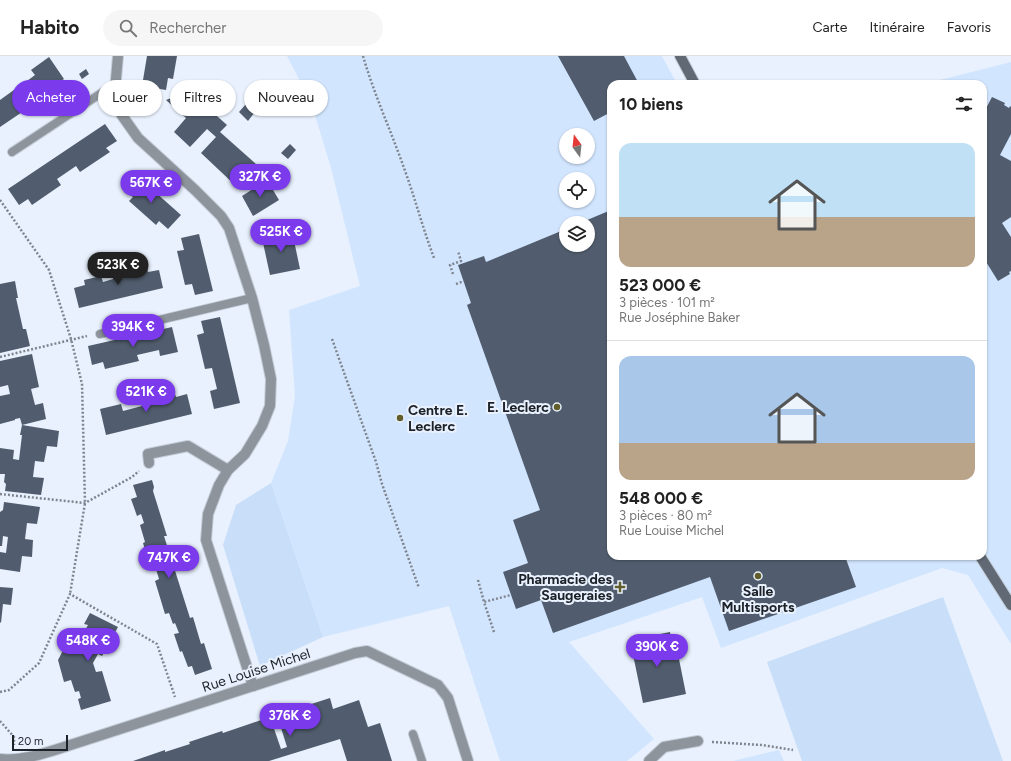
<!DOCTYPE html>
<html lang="fr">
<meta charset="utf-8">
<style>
:root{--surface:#fff;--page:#f6f6f6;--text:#222;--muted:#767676;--line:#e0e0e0;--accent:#7c3aed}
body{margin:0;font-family:Figtree,sans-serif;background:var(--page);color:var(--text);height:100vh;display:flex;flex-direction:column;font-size:15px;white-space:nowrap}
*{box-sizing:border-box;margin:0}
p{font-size:13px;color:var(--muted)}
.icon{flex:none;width:22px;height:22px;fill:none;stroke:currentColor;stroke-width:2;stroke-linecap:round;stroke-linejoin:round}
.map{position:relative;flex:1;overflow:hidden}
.sheet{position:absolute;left:607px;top:24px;width:380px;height:480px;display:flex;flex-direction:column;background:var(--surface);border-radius:12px;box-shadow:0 1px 3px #0004}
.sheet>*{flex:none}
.guide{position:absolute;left:12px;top:24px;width:380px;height:36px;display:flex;gap:8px}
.needle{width:26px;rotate:345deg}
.fabs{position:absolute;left:559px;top:72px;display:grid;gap:8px}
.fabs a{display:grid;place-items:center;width:36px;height:36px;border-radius:50%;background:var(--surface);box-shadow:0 1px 3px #0004;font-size:20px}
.scale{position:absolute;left:12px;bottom:10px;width:56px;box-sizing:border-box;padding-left:4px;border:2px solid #1d2229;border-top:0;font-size:11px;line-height:14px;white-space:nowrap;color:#1d2229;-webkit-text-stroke:3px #e8f1fd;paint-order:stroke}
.price{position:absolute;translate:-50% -34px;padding:0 9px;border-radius:14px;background:var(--accent);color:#fff;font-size:13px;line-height:26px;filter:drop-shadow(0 1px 2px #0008)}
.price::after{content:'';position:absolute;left:50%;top:24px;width:12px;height:9px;margin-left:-6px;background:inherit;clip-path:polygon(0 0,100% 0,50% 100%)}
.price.current{background:#222;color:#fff}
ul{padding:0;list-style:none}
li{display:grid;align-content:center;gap:8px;height:212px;padding:0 12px}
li+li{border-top:1px solid var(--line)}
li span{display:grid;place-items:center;height:124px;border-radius:12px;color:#555}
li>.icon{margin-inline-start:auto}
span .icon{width:72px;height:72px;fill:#fffc;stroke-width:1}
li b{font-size:17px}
h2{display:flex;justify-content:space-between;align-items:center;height:48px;padding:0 12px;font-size:17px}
.chip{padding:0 14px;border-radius:18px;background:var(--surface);box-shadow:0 1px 3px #0004;font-size:14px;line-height:36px}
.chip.current{background:var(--accent);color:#fff}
header{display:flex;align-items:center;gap:24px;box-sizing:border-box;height:56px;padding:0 20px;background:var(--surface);border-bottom:1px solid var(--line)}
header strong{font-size:19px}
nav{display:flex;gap:22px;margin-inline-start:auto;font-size:14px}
.search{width:280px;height:36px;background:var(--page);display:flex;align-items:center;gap:10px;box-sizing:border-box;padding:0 14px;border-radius:22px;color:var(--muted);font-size:15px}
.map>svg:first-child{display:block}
.built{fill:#d1e5fe;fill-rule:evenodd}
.green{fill:#c9def9}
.building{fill:#515d6e}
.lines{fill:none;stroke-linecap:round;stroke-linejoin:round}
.lane-casing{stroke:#c3ccd7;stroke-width:10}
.street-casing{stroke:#c3ccd7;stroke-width:12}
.secondary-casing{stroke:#c3ccd7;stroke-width:12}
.path{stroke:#7e858e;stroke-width:2.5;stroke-dasharray:2 2;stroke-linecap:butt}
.lane{stroke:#8e949c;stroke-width:8}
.street{stroke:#8e949c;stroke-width:10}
.secondary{stroke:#606974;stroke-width:10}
.poi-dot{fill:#615e2b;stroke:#e8f1fd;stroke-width:1.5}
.labels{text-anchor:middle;stroke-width:4;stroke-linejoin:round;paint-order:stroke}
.poi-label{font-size:14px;font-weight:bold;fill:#1d2229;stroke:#e8f1fd;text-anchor:end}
.street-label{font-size:14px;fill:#1d2229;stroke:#e8f1fd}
</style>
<header>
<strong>Habito</strong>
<div class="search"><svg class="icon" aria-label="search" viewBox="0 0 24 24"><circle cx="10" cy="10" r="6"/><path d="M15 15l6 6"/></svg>Rechercher</div>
<nav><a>Carte</a><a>Itinéraire</a><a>Favoris</a></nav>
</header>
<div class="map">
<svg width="1011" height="705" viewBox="0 0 1011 705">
<rect width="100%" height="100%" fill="#e8f1fd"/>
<g class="built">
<path d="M 287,0 L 662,0 L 677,28 L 611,28 L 611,500 L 983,500 L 983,28 L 924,28 L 1011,6 L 1011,588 L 968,519 L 942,512 L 721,592 L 702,541 L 569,586 L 654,683 L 627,705 L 500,705 L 449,550 L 323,581 L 271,427 L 288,385 L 295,340 L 289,254 L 360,230 L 331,112 L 311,46 ZM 566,79 L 588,79 L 588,101 L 566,101 ZM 566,123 L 588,123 L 588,145 L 566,145 ZM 566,167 L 588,167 L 588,189 L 566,189 Z"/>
<polygon points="779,694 784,705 733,705"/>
</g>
<g class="green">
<polygon points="271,427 323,581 260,610 223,489 236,449"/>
<polygon points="943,541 1003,705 802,705 767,606"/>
</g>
<g class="building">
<polygon points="147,0 177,0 173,23 168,22 166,34 142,30"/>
<polygon points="558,0 624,0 639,28 611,28 611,56 594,65"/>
<polygon points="49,1 64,23 37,41 40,44 0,71 0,44 18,31 21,35 29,29 27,25 35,19 31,14"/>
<polygon points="86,13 89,18 82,23 79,18"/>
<polygon points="189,35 227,69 220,76 257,109 237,131 201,97 216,81 207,73 190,91 174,76 186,62 166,44"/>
<polygon points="992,41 1005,47 1004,49 1009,52 1010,50 1011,51 1011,78 1000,99 1011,105 1011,161 1002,167 1011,181 1011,215 1009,216 1010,218 998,225 983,201 983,58"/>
<polygon points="246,48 255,56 248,65 239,56"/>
<polygon points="105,68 117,85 106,92 110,96 80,116 76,110 57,123 61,129 32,149 28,143 19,149 8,133"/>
<polygon points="290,88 296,94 288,103 281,97"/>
<polygon points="137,120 181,159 168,173 159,165 156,169 129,145 133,141 124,134"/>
<polygon points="267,124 279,144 253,160 242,140"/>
<polygon points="611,154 611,500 845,500 856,531 729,575 710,521 553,577 541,544 516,553 503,516 528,507 513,464 540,454 467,249 471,247 458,209 484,200 486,206 566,173 566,189 588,189 588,167 580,167"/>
<polygon points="292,175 300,213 270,219 262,182"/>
<polygon points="199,178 213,235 195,239 192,228 185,229 177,195 184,194 181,182"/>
<polygon points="146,209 148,216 159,214 163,232 79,252 74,232 85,229 84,224 101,220 103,226 113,223 112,217"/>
<polygon points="15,225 18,242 16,242 23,273 26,273 30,290 0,297 0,228"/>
<polygon points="220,261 240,347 214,353 210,335 217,333 212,312 205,313 197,279 204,277 201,265"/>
<polygon points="172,271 178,296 160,300 159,294 137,299 139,305 105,313 103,306 92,309 88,290"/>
<polygon points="32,298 39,331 31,333 35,349 43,347 46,363 22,369 20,362 15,363 15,364 0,368 0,340 10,338 8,329 0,331 0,305"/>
<polygon points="174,335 176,341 187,338 192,358 106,379 100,353 121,348 123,355 142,350 140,344"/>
<polygon points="22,369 59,375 57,391 47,390 44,406 35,405 33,421 44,422 41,439 5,435 6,428 4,426 5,418 0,418 0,392 14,394 13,403 19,404 22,379 20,379"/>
<polygon points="152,424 154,431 153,435 167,480 164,480 190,562 193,561 201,588 204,587 212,613 195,619 192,610 188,611 182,595 180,596 174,578 179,577 175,567 173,568 169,557 165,558 155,525 159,523 153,503 148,504 143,487 145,486 140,469 144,467 141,458 137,460 131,443 137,441 133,429"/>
<polygon points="4,446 40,451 37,468 27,467 25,483 33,484 32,501 22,500 20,516 0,513 0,496 6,497 8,481 3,480 2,490 0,490 0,456 3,454"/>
<polygon points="0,531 13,532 11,549 3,548 1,567 0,566"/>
<polygon points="90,557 118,571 102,600 98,598 93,607 96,616 102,615 111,645 81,654 78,643 81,642 79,635 75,636 71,624 64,626 58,604 69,583 75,586 81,575 84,576 88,569 84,568"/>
<polygon points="670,576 675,604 679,603 686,638 643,647 630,584"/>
<polygon points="330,642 333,653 359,644 368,671 380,667 392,705 347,705 340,683 269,705 133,705 165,694 165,696 190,688 189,686 222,675 223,677 270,661 281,693 287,691 277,659"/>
</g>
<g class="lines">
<g class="lane-casing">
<g id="lane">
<polyline points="12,96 106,34 115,34"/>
<polyline points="100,278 252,242"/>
<polyline points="413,678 422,705"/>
</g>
</g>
<g class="street-casing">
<g id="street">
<polyline points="118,0 115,34 121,58 138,82 195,134 221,160 229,172 252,242 264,289 271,323 270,350 262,370 245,398 228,414 219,429 208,458 206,484 253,630"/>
<polyline points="149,407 148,398 188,390 228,414"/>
<path d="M 0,703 C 20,705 39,699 58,693 L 355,597 L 367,595 L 438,629 L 448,642 L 468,705"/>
<polyline points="649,705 664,691 698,685"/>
</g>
</g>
<g class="secondary-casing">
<g id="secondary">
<polyline points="680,0 695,28"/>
<polyline points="980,500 1011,549"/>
</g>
</g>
<g class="path">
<path d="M 363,0 C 374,38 391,75 404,112 C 415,142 423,173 434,202"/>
<polyline points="0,144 49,214 71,283 82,328 85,447 70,538"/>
<polyline points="453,218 450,209 461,205 458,195"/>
<polyline points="456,228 464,225"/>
<polyline points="332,283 376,406 382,428 419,532"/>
<polyline points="0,301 87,280"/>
<polyline points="0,438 85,447 132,421 139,415"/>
<polyline points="478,524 484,546"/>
<polyline points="494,576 484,546 511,539"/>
<polyline points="0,636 9,634 39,607 70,538 157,588 175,641"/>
<polyline points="0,665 14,681 14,689"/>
<polyline points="712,686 762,689 793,694"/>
</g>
<use href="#lane" class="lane"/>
<use href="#street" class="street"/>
<use href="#secondary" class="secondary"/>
</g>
<g class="poi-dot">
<circle cx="557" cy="351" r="4"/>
<circle cx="400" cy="362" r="4"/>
<circle cx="758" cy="520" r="4"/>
<path d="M618 525h4v4h4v4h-4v4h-4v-4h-4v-4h4z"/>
</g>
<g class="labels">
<g class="poi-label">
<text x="549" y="356">E. Leclerc</text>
<text x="408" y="359" text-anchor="start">Centre E.<tspan x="408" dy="16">Leclerc</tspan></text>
<text x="612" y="528">Pharmacie des<tspan x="612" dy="16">Saugeraies</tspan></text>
<text x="758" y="540" text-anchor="middle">Salle<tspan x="758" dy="16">Multisports</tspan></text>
</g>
<g class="street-label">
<text transform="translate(256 614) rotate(-18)" y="5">Rue Louise Michel</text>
</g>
</g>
</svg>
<div class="fabs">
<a><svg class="needle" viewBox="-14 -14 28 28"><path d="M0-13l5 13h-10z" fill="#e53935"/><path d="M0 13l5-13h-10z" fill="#767676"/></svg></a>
<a><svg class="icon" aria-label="locate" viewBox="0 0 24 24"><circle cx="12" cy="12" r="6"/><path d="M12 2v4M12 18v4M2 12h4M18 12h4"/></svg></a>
<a><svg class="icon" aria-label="layers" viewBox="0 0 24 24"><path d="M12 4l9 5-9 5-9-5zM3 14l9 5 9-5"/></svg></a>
</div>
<div class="scale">20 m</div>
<b class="price" style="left:260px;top:142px">327K €</b>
<b class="price" style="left:151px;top:148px">567K €</b>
<b class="price" style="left:281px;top:197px">525K €</b>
<b class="price current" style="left:118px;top:230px">523K €</b>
<b class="price" style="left:133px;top:292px">394K €</b>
<b class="price" style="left:146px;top:357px">521K €</b>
<b class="price" style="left:169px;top:523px">747K €</b>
<b class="price" style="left:88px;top:606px">548K €</b>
<b class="price" style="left:657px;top:612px">390K €</b>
<b class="price" style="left:290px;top:681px">376K €</b>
<div class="guide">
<a class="chip current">Acheter</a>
<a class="chip">Louer</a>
<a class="chip">Filtres</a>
<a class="chip">Nouveau</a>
</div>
<section class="sheet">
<h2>10 biens<svg class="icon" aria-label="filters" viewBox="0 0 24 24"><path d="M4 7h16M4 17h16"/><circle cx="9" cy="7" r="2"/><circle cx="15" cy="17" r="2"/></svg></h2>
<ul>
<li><span style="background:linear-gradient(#bfe0f5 60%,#b9a48a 0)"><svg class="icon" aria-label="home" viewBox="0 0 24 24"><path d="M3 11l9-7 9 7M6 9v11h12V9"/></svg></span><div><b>523 000 €</b><p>3 pièces · 101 m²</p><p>Rue Joséphine Baker</p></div></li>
<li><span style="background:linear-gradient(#a9c7e8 70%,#b9a48a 0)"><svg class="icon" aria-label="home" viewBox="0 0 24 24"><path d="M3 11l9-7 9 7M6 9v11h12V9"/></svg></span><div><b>548 000 €</b><p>3 pièces · 80 m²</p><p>Rue Louise Michel</p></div></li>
</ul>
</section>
</div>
